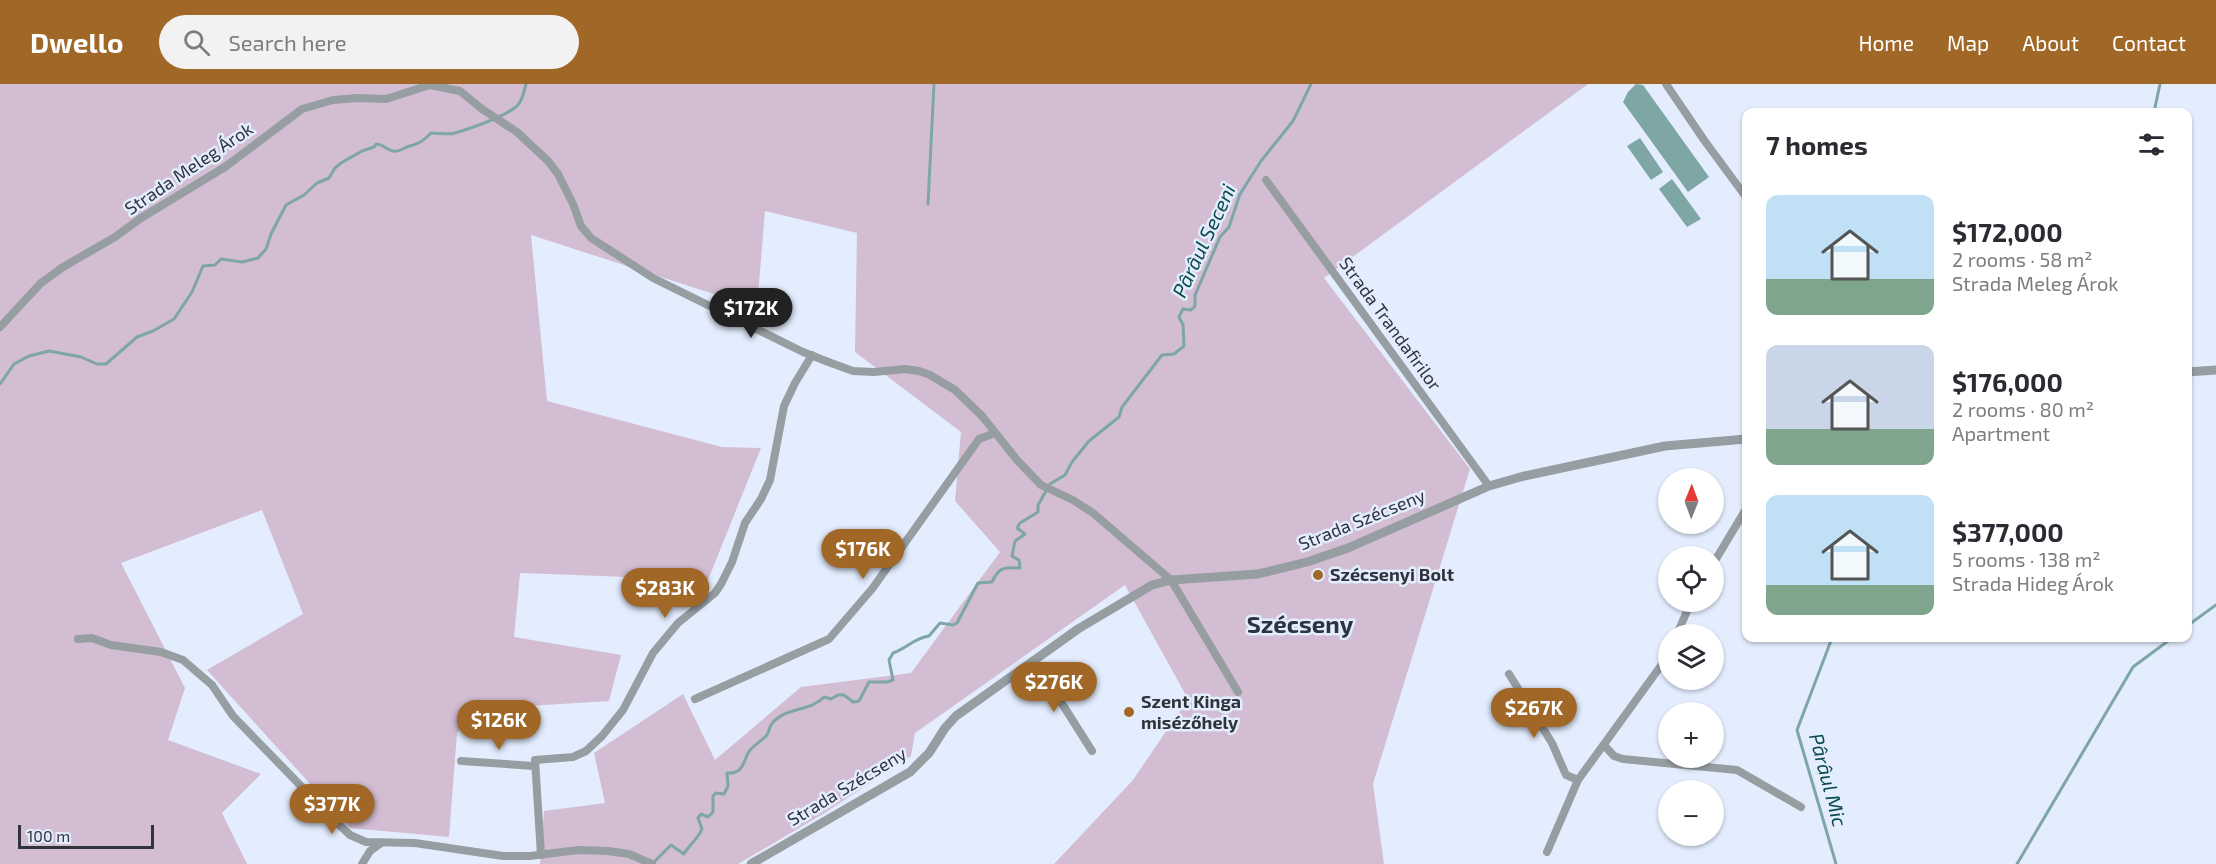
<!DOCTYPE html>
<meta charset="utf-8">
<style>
:root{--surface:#fff;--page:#f2f2f3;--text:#2b2b33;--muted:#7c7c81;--accent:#a16727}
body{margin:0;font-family:"Exo 2",sans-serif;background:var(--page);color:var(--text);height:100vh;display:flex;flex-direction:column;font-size:22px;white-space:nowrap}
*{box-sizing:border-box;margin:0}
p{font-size:20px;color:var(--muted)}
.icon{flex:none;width:33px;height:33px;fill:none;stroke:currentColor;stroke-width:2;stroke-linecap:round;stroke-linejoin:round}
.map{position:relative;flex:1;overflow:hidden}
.drawer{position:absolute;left:1742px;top:24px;width:450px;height:534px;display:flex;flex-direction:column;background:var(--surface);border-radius:12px;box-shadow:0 2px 4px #0004}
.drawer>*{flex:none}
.needle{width:39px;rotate:1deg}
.controls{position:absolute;left:1658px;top:384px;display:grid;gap:12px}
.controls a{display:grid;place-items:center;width:66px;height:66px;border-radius:50%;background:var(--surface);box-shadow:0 2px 4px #0004;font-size:30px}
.scale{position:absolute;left:18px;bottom:15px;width:136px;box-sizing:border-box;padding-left:6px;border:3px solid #30343a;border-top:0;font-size:16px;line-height:21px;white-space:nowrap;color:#30343a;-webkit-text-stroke:4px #e3edfe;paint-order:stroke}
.price{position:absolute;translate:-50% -51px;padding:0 14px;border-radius:21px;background:var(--accent);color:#fff;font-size:20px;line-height:39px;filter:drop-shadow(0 2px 3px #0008)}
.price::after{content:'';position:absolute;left:50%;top:36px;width:18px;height:14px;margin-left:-9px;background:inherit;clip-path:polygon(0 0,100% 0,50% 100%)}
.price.on{background:#222;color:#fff}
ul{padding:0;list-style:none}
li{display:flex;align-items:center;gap:18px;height:150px;padding:0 24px}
li span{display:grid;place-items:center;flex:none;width:168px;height:120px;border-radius:12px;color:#555}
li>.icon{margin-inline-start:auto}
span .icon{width:72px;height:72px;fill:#fffc;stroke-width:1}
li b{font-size:26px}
h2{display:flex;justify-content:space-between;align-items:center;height:72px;padding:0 24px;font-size:26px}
header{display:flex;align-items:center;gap:36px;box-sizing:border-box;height:84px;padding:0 30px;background:var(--accent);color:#fff}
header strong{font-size:28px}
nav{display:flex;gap:33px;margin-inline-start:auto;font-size:21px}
.search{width:420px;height:54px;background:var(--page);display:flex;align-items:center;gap:15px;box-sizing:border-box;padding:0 21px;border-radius:33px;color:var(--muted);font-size:22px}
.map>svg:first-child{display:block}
.green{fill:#d3bdd3}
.water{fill:#7da6a4}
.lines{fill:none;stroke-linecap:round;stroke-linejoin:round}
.stream{stroke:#7da6a4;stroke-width:3}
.minor{stroke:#969ea2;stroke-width:8}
.tertiary{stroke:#969ea2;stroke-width:9}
.poi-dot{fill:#a16727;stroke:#e3edfe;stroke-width:2}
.labels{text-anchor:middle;stroke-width:5;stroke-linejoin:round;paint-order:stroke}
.street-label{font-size:18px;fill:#30343a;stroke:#e3edfe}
.poi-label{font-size:18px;font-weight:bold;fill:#30343a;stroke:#e3edfe;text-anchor:start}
.water-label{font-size:20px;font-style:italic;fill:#0a4a48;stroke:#e3edfe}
.district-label{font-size:24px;font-weight:bold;fill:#2b3440;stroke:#e3edfe}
</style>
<header>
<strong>Dwello</strong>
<div class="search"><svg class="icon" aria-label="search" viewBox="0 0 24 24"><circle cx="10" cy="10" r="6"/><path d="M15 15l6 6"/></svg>Search here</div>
<nav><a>Home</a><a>Map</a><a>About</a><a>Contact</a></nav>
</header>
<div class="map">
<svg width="2216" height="780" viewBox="0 0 2216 780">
<rect width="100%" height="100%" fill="#e3edfe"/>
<polygon class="green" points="0,0 1588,0 1324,194 1470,385 1373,700 1384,780 1054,780 1133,696 1188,615 1125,501 915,649 911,672 823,730 738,780 540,780 544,727 605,719 594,669 683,610 715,676 801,603 911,589 1000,468 955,417 961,348 855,268 857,149 765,127 757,224 531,151 547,317 722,363 761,364 708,496 520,489 514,553 621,571 609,617 482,625 457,649 449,753 350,744 207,586 303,530 262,426 121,479 185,604 168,656 261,690 222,729 247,780 0,780"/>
<g class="water">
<polygon points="1636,0 1643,1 1709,93 1688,108 1623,18 1628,8"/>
<polygon points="1640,54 1663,88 1651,96 1627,62"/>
<polygon points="1672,95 1701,135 1687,143 1659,105"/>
</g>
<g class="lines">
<g class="stream">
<polyline points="2154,28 2160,0"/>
<polyline points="928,120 934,0"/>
<path d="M 0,300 L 14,280 L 29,272 L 49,267 L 81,273 L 97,280 L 106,280 L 137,253 L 153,247 L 174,235 L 192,208 L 203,182 L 215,181 L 221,175 L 242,178 L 258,174 L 266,165 L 271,150 L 286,121 L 304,111 L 317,99 L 329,94 L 335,84 L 341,79 L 362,67 L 374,63 L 376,60 C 383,60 387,66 393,67 C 399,68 402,65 407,63 C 419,59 421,59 431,49 C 439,49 449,51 455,49 C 471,44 504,33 517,22 C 523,16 524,7 526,0"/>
<polyline points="2187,542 2216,521"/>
<polyline points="1832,554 1797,646 1836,780"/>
<path d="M 654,778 L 671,761 L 684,770 C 689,761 698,755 702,745 L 698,734 L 701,730 L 708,733 L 713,728 L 713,712 L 716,709 L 724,710 L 728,702 L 727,689 C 743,690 743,679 748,669 C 752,662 760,658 765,653 C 769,650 769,644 771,641 C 783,623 810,628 824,613 L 831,615 L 838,611 L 844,611 L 853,618 L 859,617 L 869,598 L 887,598 L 893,596 L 889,576 L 893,569 C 908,564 914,554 929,552 L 940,539 L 953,541 L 957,539 L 978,499 L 992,498 C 999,483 1004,483 1020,484 L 1019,476 L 1012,472 L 1015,457 L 1025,450 L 1017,444 L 1020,439 L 1038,428 L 1038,421 L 1050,400 L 1065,391 L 1072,378 L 1089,357 L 1119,333 L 1122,323 L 1162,271 L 1174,270 L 1184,262 L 1183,241 L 1179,233 L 1183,225 L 1191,226 L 1195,222 L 1195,211 L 1220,153 L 1229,143 L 1240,110 L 1261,77 L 1293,37 L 1311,0"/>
<polyline points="2017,780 2133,583 2172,554"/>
</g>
<g class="minor">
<polyline points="1666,0 1704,56 1746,113"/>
<polyline points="1266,96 1489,402"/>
<polyline points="0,243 41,199 63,183 115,153 141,134 225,83 302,25 333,16 357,14 386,15 430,1 460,7 482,25 517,48 548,77 558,90 573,120 581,142 591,154 653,194 803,268 831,279 853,287 874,288 905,285 919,287 930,291 955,306 982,332 1017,376 1041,401 1073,416 1093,429 1171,496 1238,608"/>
<polyline points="1713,480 1746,425"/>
<polyline points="1677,550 1691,518"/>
<polyline points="78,555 92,554 111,561 161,568 183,576 212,601 233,632 330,732 350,751 366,758 415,759 503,772 530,772 578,766 608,767 629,770 652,780"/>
<polyline points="1035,577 1092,667"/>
<polyline points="1509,590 1552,659 1566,691 1578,696"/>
<polyline points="695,615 829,555 872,505 979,355 995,349"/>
<polyline points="1604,661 1614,672 1623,675 1737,686 1801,723"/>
<polyline points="461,677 534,682"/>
<polyline points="1547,768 1578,696 1668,572"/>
<polyline points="541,771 535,676 573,673 586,667 602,652 623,626 653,569 678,539 715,509 721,500 732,478 745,439 761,415 770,396 784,322 795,299 812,271"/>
<polyline points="362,780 370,767 381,759"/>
</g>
<g class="tertiary">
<polyline points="2187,288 2216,286"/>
<polyline points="751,780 910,688 929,669 945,644 956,632 1078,545 1152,501 1171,496 1258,490 1307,478 1348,464 1489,402 1524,392 1665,362 1746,355"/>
</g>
</g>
<g class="poi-dot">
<circle cx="1318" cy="491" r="6"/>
<circle cx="1129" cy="628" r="6"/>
</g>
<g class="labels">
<g class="street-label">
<text transform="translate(189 85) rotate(-34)" y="6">Strada Meleg Árok</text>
<text transform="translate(1390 240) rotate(54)" y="6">Strada Trandafirilor</text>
<text transform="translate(1362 436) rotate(-22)" y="6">Strada Szécseny</text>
<text transform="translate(847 703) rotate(-31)" y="6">Strada Szécseny</text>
</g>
<g class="poi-label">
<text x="1330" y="497">Szécsenyi Bolt</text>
<text x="1141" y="624">Szent Kinga<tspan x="1141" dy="21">misézőhely</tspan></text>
</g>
<g class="water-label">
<text transform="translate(1204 157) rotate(-65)" y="7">Pârâul Seceni</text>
<text transform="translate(1828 696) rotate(75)" y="7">Pârâul Mic</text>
</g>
<g class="district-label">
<text x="1300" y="549">Szécseny</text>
</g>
</g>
</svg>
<div class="controls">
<a><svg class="needle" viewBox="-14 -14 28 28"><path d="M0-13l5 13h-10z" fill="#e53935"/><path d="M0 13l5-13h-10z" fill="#7c7c81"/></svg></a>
<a><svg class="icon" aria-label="locate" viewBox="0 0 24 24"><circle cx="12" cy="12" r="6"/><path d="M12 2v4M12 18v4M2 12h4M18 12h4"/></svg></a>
<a><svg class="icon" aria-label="layers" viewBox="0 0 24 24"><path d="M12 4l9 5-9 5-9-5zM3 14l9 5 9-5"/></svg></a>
<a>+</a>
<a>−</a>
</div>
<div class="scale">100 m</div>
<b class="price on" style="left:751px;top:255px">$172K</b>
<b class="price" style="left:863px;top:496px">$176K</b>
<b class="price" style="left:665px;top:535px">$283K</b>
<b class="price" style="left:1054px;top:629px">$276K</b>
<b class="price" style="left:1534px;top:655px">$267K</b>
<b class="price" style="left:499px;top:667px">$126K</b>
<b class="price" style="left:332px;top:751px">$377K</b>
<section class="drawer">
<h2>7 homes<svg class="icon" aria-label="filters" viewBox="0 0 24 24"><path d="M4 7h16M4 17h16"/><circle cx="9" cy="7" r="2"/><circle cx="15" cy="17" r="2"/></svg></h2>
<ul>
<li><span style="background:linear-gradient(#bfe0f5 70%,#7fa58c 0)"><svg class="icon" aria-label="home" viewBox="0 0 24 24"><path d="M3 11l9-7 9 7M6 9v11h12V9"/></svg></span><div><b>$172,000</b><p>2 rooms · 58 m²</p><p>Strada Meleg Árok</p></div></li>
<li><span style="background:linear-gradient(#c9d6e8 70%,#7fa58c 0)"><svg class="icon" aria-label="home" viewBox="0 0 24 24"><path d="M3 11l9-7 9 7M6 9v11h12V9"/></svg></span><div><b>$176,000</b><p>2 rooms · 80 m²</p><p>Apartment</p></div></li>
<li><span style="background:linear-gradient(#bfe0f5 75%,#7fa58c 0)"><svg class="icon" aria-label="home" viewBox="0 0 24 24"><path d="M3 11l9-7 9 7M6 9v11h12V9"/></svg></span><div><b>$377,000</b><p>5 rooms · 138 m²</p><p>Strada Hideg Árok</p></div></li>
</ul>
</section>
</div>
